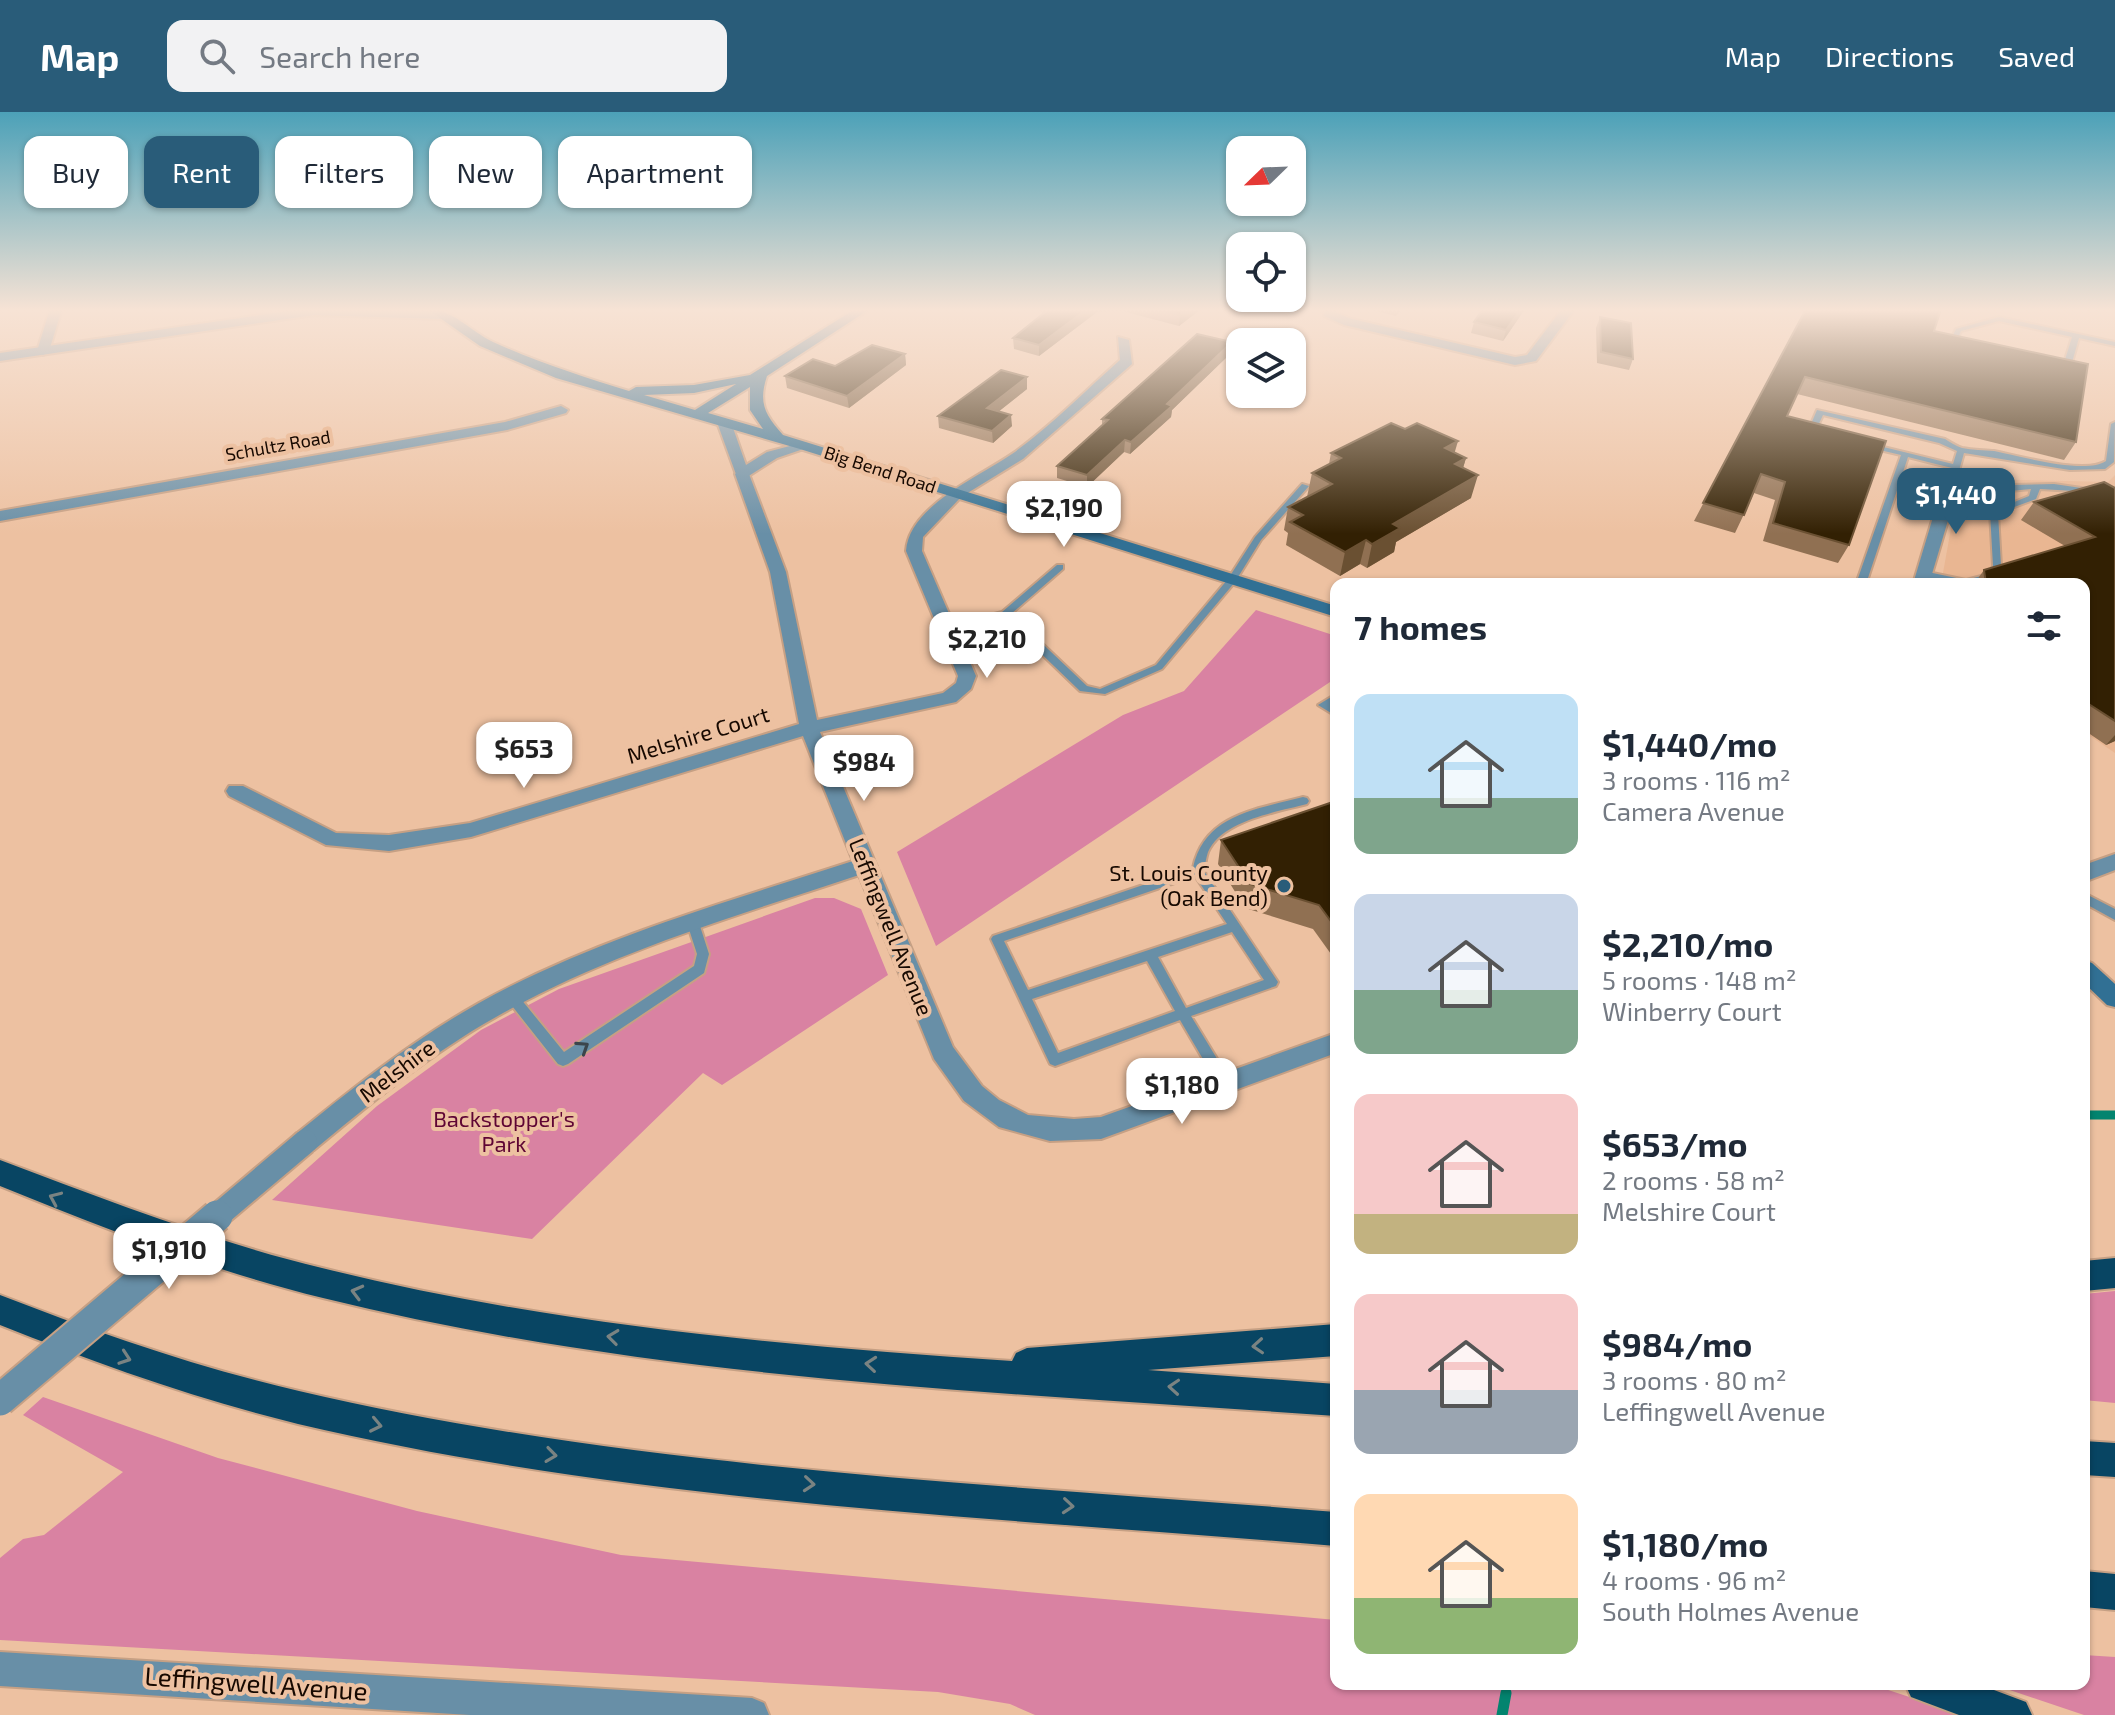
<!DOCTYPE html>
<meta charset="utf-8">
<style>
:root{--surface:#fff;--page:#f2f2f3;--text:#1f2937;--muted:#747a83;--accent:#295c79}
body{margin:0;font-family:"Exo 2",sans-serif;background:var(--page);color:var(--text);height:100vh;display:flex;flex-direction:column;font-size:30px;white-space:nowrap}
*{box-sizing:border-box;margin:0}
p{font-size:26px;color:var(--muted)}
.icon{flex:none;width:44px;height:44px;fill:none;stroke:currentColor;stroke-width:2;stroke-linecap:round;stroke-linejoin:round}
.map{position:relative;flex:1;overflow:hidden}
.details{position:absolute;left:1330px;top:466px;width:760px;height:1112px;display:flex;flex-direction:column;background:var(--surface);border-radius:16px;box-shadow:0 2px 6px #0004}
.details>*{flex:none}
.guide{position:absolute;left:24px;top:24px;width:760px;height:72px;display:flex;gap:16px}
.needle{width:52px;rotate:247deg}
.controls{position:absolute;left:1226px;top:24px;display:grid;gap:16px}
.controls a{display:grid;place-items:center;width:80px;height:80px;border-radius:16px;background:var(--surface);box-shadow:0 2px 6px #0004;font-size:40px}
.price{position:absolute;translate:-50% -68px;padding:0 18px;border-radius:16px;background:#fff;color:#222;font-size:26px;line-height:52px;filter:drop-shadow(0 2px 4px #0008)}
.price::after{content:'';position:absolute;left:50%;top:48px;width:24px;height:18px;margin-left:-12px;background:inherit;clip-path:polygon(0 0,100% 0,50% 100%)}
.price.selected{background:var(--accent);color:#fff}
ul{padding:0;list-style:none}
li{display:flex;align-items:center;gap:24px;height:200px;padding:0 24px}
li span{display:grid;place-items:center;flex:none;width:224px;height:160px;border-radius:16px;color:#555}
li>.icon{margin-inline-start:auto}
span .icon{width:96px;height:96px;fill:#fffc;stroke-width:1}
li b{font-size:34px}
h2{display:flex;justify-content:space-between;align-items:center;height:96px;padding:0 24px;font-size:34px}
.pill{padding:0 28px;border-radius:16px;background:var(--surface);box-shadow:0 2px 6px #0004;font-size:28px;line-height:72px}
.pill.selected{background:var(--accent);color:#fff}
header{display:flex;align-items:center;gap:48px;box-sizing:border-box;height:112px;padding:0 40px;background:var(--accent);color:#fff}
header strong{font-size:38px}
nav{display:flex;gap:44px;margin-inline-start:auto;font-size:28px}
.search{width:560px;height:72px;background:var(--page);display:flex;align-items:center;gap:20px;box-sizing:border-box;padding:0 28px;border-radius:16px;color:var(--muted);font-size:30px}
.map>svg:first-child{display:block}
.built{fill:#e9b692}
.green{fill:#d982a2}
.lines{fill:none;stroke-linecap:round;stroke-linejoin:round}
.stream-far1{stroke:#03846f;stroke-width:9}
.stream{stroke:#03846f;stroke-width:11}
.service-casing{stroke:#c6a084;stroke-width:4}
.minor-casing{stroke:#c6a084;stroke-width:4}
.tertiary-casing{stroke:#c6a084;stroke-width:4}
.secondary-casing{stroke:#c6a084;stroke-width:4}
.motorway-casing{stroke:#c6a084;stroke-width:4}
.service{fill:#688fa7;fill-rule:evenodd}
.minor{fill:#688fa7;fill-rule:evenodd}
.tertiary{fill:#688fa7;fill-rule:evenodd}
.secondary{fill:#317094;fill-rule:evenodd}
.motorway{fill:#084563;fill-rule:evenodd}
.minor-bridge-far1-casing{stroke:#c6a084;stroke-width:28;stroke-linecap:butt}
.minor-bridge-casing{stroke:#c6a084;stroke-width:35;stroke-linecap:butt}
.minor-bridge-far1{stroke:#688fa7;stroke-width:24}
.minor-bridge{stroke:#688fa7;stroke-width:31}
.wall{fill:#907052}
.shaded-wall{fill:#6a5032}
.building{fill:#322003;stroke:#6a5032;stroke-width:2}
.oneway{stroke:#3b454c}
.oneway2{stroke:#7a8382}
.poi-dot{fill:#295c79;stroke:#edc1a1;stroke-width:3}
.labels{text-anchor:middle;stroke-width:8;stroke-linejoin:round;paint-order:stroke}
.far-street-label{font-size:18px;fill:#170901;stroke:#edc1a1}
.street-label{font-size:22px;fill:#170901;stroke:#edc1a1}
.poi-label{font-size:22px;fill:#170901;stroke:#edc1a1;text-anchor:end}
.park-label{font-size:22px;fill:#5f0534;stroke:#edc1a1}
.near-street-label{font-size:26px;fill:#170901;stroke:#edc1a1}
</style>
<header>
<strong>Map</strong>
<div class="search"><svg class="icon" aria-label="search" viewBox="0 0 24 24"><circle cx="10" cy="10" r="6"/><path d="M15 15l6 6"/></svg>Search here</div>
<nav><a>Map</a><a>Directions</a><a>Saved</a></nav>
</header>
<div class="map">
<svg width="2115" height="1603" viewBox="0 0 2115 1603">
<rect width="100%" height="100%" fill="#edc1a1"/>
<polygon class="built" points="2115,363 2115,641 2084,620 2084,472 1941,472 1955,394 1975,367 2108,370"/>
<g class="green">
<polygon points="1256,498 1336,524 1336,566 936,834 897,740 1123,603 1184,579"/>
<polygon points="815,786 834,786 861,797 888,863 722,973 703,961 532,1127 272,1088 377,994 481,918 559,877"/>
<polygon points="2115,1179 2115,1291 2084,1288 2084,1182"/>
<polygon points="43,1285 218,1346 417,1399 621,1443 1336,1508 1336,1572 1870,1572 1964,1603 1035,1603 1010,1592 938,1580 0,1528 0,1446 23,1427 44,1423 123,1360 23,1303"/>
<polygon points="2084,1543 2115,1545 2115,1603 2084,1603 1992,1572 2084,1572"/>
</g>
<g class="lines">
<polyline class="stream-far1" points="2084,1003 2115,1003"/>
<polyline class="stream" points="1502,1603 1506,1581"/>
<g class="service-casing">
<g id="service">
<polygon points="1999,205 2115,230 2115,234 2079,226 2071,254 2067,256 2055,252 2059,250 2064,251 2072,225 1999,209 1961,219 1957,228 1961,230 1961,232 1950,229 1956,217"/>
<path d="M 1817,298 L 1945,327 C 1950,330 1956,334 1962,336 C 1972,338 1984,338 1994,339 C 2019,344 2086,363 2106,349 L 2111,312 L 2115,310 L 2114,350 L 2105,357 L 2070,358 L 1964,341 L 1958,362 L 1954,364 L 1950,362 L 1952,356 L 1908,345 L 1866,472 L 1856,472 L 1901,343 L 1867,335 L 1867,331 L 1953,352 L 1957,339 L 1939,331 L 1823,303 L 1816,318 L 1820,318 L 1820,322 L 1809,321 L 1808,319 Z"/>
<polygon points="1302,372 1309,374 1261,428 1235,470 1162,557 1105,582 1080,579 1003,505 948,520 943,517 945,515 1002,500 1057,453 1063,453 1063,457 1011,502 1087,574 1100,577 1156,553 1228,467 1255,425"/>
<path d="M 2054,372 L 2095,378 L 2115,385 L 2115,391 L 2075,379 L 2040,377 L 2036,387 L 1998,401 L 2001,454 L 1996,466 C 1963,474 1952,471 1920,464 L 1918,462 L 1923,459 L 1966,468 L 1989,462 L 1993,454 L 1990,400 L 2029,384 L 2031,377 L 1947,385 L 1943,382 L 1944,380 L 2011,373 Z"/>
<polygon points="1336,582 1336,590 1330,593 1336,596 1336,604 1318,593"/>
<path d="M 1303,685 L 1307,686 L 1309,689 L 1307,692 C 1277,700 1222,708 1208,740 C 1206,746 1205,753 1204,759 L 1278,870 L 1276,874 L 1191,904 L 1230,968 L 1232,972 L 1230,976 L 1225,978 L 1220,976 L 1180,908 L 1055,954 L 1050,952 L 991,827 L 993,824 L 1193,756 C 1204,702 1258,697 1303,685 ZM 1195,764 L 1227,812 L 1028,878 L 1004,829 ZM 1232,820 L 1264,868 L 1186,896 L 1158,845 ZM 1147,849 L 1175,899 L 1058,941 L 1032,887 Z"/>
<polygon points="2084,781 2115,797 2115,808 2084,791"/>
<polygon points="693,806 697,808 699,811 709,842 704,861 568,952 563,954 558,952 505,885 506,881 511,880 516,881 564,940 694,854 697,842 687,811 689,808"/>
</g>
</g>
<g class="minor-casing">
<g id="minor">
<polygon points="50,197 62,197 49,239 43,243 37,239"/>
<polygon points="1325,197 1337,197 1335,200 1352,207 1515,245 1527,243 1562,197 1575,197 1536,249 1515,253 1344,213 1324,204"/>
<path d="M 1118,225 L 1129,228 L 1132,252 L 1023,347 L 961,385 L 923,425 L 922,439 L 976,564 L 971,577 L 956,590 L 820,620 L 953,935 L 982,974 L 999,988 L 1028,1003 L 1074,1007 L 1101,1005 L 1336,921 L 1336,941 L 1101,1027 L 1050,1029 L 999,1015 L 964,989 L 934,947 L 859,763 C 736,804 610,840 496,905 C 430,942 372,990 314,1038 L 305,1041 L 296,1038 L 292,1030 L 296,1022 C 354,975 413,928 479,891 C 596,826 727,790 853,749 L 803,624 L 471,725 L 389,739 L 326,733 L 229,684 L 226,679 L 229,674 L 243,674 L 336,721 L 389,723 L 470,711 L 799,612 L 770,460 L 735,362 L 742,358 L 749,362 L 786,460 L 817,608 L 943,581 L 956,571 L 958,564 L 906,439 C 909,394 979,365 1012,342 C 1050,315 1085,279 1120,248 Z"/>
<polygon points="561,294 568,298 566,301 507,318 0,409 0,399 505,310"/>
<polygon points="1953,360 1961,365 1929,472 1913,472 1945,365"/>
<polygon points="2115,742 2115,758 2084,770 2084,753"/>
<polygon points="0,1540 752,1586 764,1591 769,1603 470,1603 0,1574"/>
</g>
</g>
<g class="tertiary-casing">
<g id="tertiary">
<polygon points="302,197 442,199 448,203 442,207 314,203 0,249 0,241"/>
<polygon points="720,310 732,313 746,353 767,340 805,330 812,334 777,346 747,365 737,365 718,313"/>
</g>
</g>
<g class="secondary-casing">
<g id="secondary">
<path d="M 427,197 C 453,197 470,219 493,230 C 537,250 583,265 629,279 L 636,275 L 694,273 L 750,263 L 855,197 L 870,197 L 767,264 C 758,291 765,303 783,323 L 1336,494 L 1336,505 L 800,337 L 556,266 L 480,234 ZM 736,272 L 695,298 L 644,283 L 694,281 ZM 750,275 L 750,298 L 763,317 L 708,301 Z"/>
<polygon points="2084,848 2092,851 2115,872 2115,895 2107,893 2084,871"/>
</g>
</g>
<g class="motorway-casing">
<g id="motorway">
<path d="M 0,1048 C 106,1088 211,1129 322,1156 C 547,1212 781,1234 1012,1249 L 1016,1241 L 1027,1236 L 1336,1212 L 1336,1244 L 1148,1258 L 1336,1272 L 1336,1304 C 998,1280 654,1268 323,1186 C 212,1159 106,1117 0,1074 Z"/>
<polygon points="2115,1146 2115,1176 2084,1179 2084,1149"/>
<path d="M 0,1183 C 98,1221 196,1255 299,1279 C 637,1358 991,1371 1336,1400 L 1336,1434 C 993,1405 634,1391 298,1312 C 196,1287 98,1252 0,1213 Z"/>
<polygon points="2084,1329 2115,1331 2115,1365 2084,1363"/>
<polygon points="2084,1459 2115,1462 2115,1498 2084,1495"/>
<polygon points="1905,1572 1978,1572 2026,1590 2032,1603 1959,1603 1911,1585"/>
</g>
</g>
<use href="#service" class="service"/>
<use href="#minor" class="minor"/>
<use href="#tertiary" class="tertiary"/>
<use href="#secondary" class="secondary"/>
<use href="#motorway" class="motorway"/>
<g class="minor-bridge-far1-casing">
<polyline id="minor-bridge-far1" points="215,1106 305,1030"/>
</g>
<g class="minor-bridge-casing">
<polyline id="minor-bridge" points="0,1288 217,1104"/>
</g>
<use href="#minor-bridge-far1" class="minor-bridge-far1"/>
<use href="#minor-bridge" class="minor-bridge"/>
</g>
<g class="wall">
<polygon points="1041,197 1201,197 1179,214 1122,199 1097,200 1039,244 1014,237 1013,226 1042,203"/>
<polygon points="1367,197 1402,197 1396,204"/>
<polygon points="1525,197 1503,229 1471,221 1474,210"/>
<polygon points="1806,197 1934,219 2076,330 2064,348 1797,282 1787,304 1849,433 1838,451 1763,429 1775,388 1754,381 1735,421 1694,409"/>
<polygon points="1600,205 1633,247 1629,258 1597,251 1596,216"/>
<polygon points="1232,230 1230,242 1172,298 1171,305 1130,342 1124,340 1087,375 1057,366 1057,354 1102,314 1102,307"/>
<polygon points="905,242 906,253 849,296 787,276 785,264 835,254"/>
<polygon points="1027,265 1027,277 999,299 1012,314 993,331 939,316 938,304"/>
<polygon points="1331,341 1455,341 1466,346 1463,356 1471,386 1396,430 1394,440 1367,456 1360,452 1340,464 1286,433 1288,421 1284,418 1288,395 1307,385 1312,361 1329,352"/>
<polygon points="2115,376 2115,629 2106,633 2084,618 2084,472 1974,472 1984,458 2065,434 2021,408 2034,390"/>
<polygon points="1336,689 1336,849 1313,817 1245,796 1218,752 1221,728"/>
</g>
<g class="shaded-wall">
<polygon points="1087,197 1098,197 1097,200 1039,244 1039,233"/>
<polygon points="1188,197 1201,197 1179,214 1180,203"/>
<polygon points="1521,197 1525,197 1503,229 1506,218"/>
<polygon points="1232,230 1230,242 1172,298 1171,305 1130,342 1131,330 1167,292"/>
<polygon points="905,242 906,253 849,296 847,284"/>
<polygon points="1027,265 1027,277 988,308 987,296"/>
<polygon points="1011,303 1012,314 993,331 992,319"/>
<polygon points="1125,328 1124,340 1087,375 1087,363"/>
<polygon points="1458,329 1451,353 1445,336"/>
<polygon points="1466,346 1459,369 1455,352"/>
<polygon points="1478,363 1471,386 1396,430 1394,440 1367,456 1372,432 1393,412"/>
<polygon points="1366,428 1360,452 1340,464 1345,440"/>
<polygon points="2115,623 2115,629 2106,633"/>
</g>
<g class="building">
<polygon points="1049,197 1087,197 1039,233 1013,226"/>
<polygon points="1156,197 1188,197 1180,203"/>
<polygon points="1483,197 1521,197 1506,218 1474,210"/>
<polygon points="1806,197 1941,197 1934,219 2088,252 2076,330 1805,265 1787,304 1886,329 1849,433 1773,411 1785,370 1761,362 1744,403 1703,391"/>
<polygon points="1600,205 1631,211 1633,247 1601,240"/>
<polygon points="1197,222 1232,230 1167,292 1172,294 1131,330 1125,328 1087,363 1057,354 1108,308 1102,307"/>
<polygon points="872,233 905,242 847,284 785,264 813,247 835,254"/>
<polygon points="1001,258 1027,265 987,296 1011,303 992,319 938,304"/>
<polygon points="1391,311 1405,317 1417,311 1458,329 1445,336 1466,346 1455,352 1478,363 1393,412 1400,416 1372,432 1366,428 1345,440 1290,410 1303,403 1288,395 1332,372 1312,361 1341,346 1331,341"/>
<polygon points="2104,370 2115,376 2115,609 2084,589 2084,472 1986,472 1984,458 2095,425 2034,390"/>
<polygon points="1336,689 1336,816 1319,793 1250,772 1221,728"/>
</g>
<defs><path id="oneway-chevron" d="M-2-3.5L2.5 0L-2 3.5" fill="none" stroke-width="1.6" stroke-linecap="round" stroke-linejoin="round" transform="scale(2)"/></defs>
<use class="oneway" href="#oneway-chevron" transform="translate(583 935) rotate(-33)"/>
<g class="oneway2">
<use href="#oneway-chevron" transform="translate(55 1086) rotate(-156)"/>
<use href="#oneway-chevron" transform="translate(357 1180) rotate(-165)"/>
<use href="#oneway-chevron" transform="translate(613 1225) rotate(-173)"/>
<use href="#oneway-chevron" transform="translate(1258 1234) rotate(176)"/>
<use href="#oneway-chevron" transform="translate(125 1246) rotate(19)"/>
<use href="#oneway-chevron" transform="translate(871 1252) rotate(-175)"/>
<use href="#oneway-chevron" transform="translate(1174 1275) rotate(-176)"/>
<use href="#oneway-chevron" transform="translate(376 1313) rotate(12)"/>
<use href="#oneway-chevron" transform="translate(551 1343) rotate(8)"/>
<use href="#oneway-chevron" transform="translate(809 1372) rotate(5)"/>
<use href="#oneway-chevron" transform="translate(1068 1394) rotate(5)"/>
</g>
<linearGradient id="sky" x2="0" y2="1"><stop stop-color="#4ca1b8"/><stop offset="0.47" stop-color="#f7e3d5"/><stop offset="1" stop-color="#f7e3d5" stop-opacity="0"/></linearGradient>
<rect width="2115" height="422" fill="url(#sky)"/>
<circle class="poi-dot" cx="1284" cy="774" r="8"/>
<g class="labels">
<g class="far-street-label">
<text transform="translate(278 334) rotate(-10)" y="6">Schultz Road</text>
<text transform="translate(880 358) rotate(18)" y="6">Big Bend Road</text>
</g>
<g class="street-label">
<text transform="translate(698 623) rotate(-17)" y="8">Melshire Court</text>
<text transform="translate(891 815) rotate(68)" y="8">Leffingwell Avenue</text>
<text transform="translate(397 959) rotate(-37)" y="8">Melshire</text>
</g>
<g class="poi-label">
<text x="1268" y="769">St. Louis County<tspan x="1268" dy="25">(Oak Bend)</tspan></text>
</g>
<g class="park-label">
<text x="504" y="1015">Backstopper's<tspan x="504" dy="25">Park</tspan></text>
</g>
<g class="near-street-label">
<text transform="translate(256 1572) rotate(4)" y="9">Leffingwell Avenue</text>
</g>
</g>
</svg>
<div class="controls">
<a><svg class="needle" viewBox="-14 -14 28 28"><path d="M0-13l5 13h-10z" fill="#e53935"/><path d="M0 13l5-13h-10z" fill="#747a83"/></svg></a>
<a><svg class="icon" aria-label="locate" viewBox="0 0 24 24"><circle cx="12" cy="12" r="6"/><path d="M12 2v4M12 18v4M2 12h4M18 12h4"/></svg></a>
<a><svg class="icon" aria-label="layers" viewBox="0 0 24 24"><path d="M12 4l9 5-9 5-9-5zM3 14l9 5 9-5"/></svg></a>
</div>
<b class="price selected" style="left:1956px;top:424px">$1,440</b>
<b class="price" style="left:1064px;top:437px">$2,190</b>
<b class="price" style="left:987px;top:568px">$2,210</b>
<b class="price" style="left:524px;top:678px">$653</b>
<b class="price" style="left:864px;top:691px">$984</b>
<b class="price" style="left:1182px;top:1014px">$1,180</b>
<b class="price" style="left:169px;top:1179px">$1,910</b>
<div class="guide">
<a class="pill">Buy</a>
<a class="pill selected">Rent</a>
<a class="pill">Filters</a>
<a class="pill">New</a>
<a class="pill">Apartment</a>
</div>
<section class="details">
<h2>7 homes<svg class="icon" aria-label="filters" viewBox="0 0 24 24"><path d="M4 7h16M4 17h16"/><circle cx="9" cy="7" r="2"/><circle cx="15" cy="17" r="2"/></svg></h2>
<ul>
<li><span style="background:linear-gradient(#bfe0f5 65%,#7fa58c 0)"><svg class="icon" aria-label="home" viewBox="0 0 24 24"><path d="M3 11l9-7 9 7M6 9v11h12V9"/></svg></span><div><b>$1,440/mo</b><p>3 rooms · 116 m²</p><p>Camera Avenue</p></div></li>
<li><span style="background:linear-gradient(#c9d6e8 60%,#7fa58c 0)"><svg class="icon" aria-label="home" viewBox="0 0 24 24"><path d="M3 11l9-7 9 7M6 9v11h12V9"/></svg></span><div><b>$2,210/mo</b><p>5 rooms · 148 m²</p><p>Winberry Court</p></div></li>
<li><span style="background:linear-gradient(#f6c9c9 75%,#c2b280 0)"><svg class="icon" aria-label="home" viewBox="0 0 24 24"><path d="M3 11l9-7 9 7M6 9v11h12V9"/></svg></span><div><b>$653/mo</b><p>2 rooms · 58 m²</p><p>Melshire Court</p></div></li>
<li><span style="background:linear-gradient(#f6c9c9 60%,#9aa5b1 0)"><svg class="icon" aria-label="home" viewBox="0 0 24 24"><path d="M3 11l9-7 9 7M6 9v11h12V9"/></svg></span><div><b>$984/mo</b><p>3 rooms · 80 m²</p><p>Leffingwell Avenue</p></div></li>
<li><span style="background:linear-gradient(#ffd9b3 65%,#8fb573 0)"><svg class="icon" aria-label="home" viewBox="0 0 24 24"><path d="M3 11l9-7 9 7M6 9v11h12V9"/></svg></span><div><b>$1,180/mo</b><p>4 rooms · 96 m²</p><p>South Holmes Avenue</p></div></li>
</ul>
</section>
</div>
